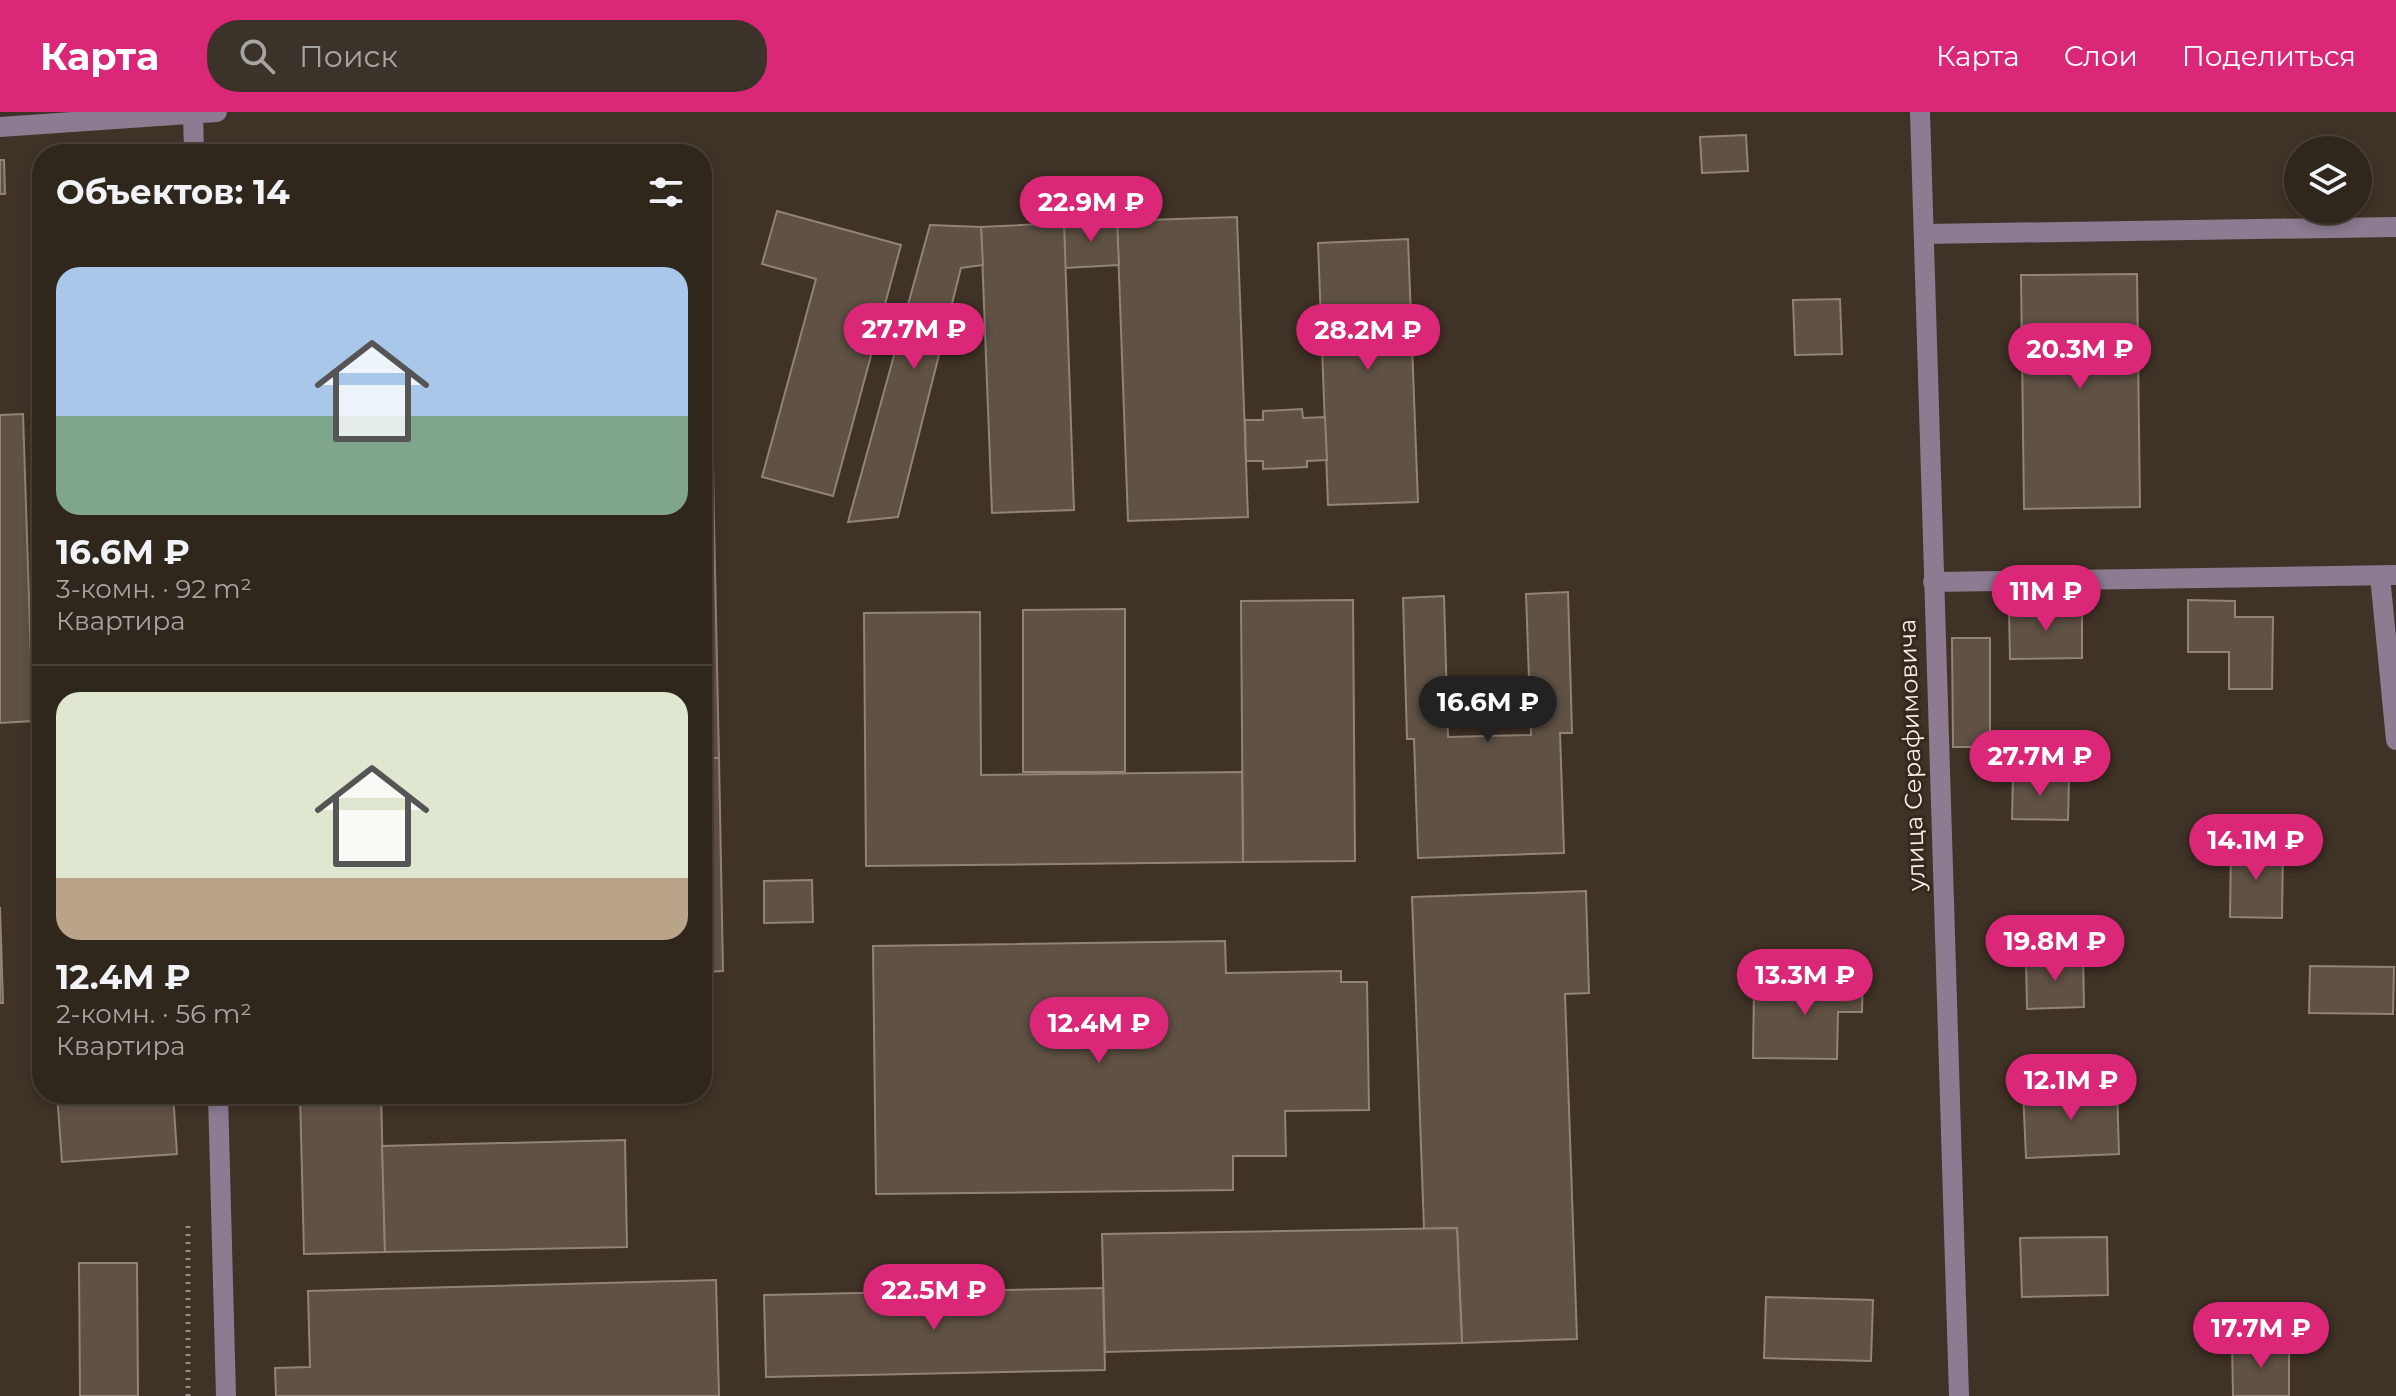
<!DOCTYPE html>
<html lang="ru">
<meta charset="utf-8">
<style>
:root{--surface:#2f261c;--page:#3b3229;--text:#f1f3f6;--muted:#a7a5a3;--line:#4a433b;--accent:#db2777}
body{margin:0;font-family:Montserrat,sans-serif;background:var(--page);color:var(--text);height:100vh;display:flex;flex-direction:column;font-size:30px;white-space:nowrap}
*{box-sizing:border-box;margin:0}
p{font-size:26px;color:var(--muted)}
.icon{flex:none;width:44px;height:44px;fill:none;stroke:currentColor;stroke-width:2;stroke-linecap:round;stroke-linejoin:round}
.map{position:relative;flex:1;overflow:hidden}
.panel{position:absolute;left:32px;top:32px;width:680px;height:960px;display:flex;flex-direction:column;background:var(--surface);border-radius:32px;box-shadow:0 4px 12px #0003,0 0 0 2px var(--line)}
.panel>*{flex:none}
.fabs{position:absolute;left:2284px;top:24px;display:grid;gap:16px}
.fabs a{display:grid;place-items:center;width:88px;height:88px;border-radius:50%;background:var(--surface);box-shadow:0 4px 12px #0003,0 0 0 2px var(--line);font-size:40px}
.price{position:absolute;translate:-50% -68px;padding:0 18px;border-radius:28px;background:var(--accent);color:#fff;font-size:26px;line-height:52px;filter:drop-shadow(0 2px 4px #0008)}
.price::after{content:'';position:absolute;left:50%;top:48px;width:24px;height:18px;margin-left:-12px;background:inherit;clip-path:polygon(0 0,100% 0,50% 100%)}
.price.on{background:#222;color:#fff}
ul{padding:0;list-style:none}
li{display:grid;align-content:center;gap:16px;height:424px;padding:0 24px}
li+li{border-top:2px solid var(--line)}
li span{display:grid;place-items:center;height:248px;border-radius:24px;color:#555}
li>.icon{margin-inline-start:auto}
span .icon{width:144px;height:144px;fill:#fffc;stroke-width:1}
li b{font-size:34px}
h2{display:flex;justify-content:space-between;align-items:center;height:96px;padding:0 24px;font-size:34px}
header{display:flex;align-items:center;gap:48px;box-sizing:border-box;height:112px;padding:0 40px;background:var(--accent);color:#fff}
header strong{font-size:38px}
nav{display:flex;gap:44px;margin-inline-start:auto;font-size:28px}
.search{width:560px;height:72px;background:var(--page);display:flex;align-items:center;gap:20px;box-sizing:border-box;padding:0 28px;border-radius:32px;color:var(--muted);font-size:30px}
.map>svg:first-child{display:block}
.building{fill:#5f5144;stroke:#928375;stroke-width:2}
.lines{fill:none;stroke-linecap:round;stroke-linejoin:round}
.path{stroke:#998f85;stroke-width:5;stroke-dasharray:2 6;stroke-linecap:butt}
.minor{stroke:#8c7b91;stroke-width:20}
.labels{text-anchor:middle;stroke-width:6;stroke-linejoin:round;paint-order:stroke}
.street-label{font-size:24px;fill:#f9f1e9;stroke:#35281c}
</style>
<header>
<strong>Карта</strong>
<div class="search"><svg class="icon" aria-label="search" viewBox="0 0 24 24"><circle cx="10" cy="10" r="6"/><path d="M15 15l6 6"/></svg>Поиск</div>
<nav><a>Карта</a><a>Слои</a><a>Поделиться</a></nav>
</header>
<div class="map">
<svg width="2396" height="1284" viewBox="0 0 2396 1284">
<rect width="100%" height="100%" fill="#3f3226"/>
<g class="building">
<polygon points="1746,23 1748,59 1702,61 1700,25"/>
<polygon points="0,48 4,48 5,82 0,82"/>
<polygon points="702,61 708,61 714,409 702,409"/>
<polygon points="777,99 901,133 833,384 762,365 816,167 762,152"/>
<polygon points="1237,105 1248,405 1128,409 1117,109"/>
<polygon points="1117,109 1119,153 1065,156 1064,111"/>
<polygon points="1064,111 1074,398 992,401 981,115"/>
<polygon points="930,113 981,115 983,153 961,156 898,405 848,410"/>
<polygon points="1408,127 1418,390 1328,393 1318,131"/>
<polygon points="2137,162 2140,395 2024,397 2021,163"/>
<polygon points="1840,187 1842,242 1795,243 1793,188"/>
<polygon points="1302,297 1303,306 1325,305 1327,348 1307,349 1307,355 1263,357 1263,349 1246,349 1245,308 1263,308 1263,299"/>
<polygon points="23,302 33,609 0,611 0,303"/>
<polygon points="702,409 714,409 719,646 702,646"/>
<polygon points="1568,480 1572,621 1560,621 1564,741 1418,746 1414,627 1407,627 1403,486 1444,484 1448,625 1531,623 1526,482"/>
<polygon points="1353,488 1355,749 1243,750 1241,489"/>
<polygon points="2188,488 2235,489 2235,505 2273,505 2272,577 2229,577 2229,540 2188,540"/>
<polygon points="2082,495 2082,546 2010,547 2009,496"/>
<polygon points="1125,497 1125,660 1023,660 1023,498"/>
<polygon points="980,500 981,663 1242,660 1243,750 866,754 864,501"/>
<polygon points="1952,526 1990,526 1990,635 1953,635"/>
<polygon points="702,646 719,646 723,859 702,860"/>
<polygon points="2013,663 2069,665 2068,708 2012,707"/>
<polygon points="2231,735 2283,736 2282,806 2230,805"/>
<polygon points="812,768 813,810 764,811 764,769"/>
<polygon points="1586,779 1589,881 1565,882 1577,1227 1462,1231 1457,1116 1424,1117 1412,785"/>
<polygon points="0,795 3,891 0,891"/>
<polygon points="1225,829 1226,861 1341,859 1341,870 1367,870 1369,998 1285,999 1286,1044 1233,1044 1233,1078 876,1082 873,834"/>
<polygon points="2083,845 2084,895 2027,897 2026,846"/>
<polygon points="2310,854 2394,855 2393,902 2309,901"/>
<polygon points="1817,857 1863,858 1862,900 1838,900 1837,947 1753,946 1754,877 1816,879"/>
<polygon points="2117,974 2119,1042 2026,1046 2023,978"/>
<polygon points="57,982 173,982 177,1042 62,1050"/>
<polygon points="300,982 381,982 385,1140 304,1142"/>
<polygon points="625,1028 627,1135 385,1140 382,1034"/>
<polygon points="1457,1116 1462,1231 1105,1240 1102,1122"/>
<polygon points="2107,1125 2108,1183 2022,1185 2020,1126"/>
<polygon points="79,1151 137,1151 138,1284 80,1284"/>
<polygon points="716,1168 719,1284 276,1284 275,1256 310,1255 308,1179"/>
<polygon points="1103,1176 1105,1258 766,1265 764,1183"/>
<polygon points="1766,1185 1873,1188 1871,1249 1764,1246"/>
<polygon points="2232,1232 2289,1232 2289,1284 2233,1284"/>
</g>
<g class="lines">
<polyline class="path" points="188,1284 188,1113"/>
<g class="minor">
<polyline points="193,0 194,42"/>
<polyline points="1920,0 1959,1284"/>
<polyline points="0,15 217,0"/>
<polyline points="1924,122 2396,115"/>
<polyline points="2380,464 2396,628"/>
<polyline points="1933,470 2396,463"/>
<polyline points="218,982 226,1284"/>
</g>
</g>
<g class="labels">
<g class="street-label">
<text transform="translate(1912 643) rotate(-92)" y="8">улица Серафимовича</text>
</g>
</g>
</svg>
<div class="fabs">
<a><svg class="icon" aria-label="layers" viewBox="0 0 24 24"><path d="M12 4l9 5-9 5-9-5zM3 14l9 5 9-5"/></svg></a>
</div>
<b class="price" style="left:1091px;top:132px">22.9M ₽</b>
<b class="price" style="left:914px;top:259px">27.7M ₽</b>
<b class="price" style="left:1368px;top:260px">28.2M ₽</b>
<b class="price" style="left:2080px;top:279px">20.3M ₽</b>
<b class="price" style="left:2046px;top:521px">11M ₽</b>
<b class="price on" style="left:1488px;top:632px">16.6M ₽</b>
<b class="price" style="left:2040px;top:686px">27.7M ₽</b>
<b class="price" style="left:2256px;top:770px">14.1M ₽</b>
<b class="price" style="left:2055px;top:871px">19.8M ₽</b>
<b class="price" style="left:1805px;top:905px">13.3M ₽</b>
<b class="price" style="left:1099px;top:953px">12.4M ₽</b>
<b class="price" style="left:2071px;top:1010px">12.1M ₽</b>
<b class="price" style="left:934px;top:1220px">22.5M ₽</b>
<b class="price" style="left:2261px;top:1258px">17.7M ₽</b>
<section class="panel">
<h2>Объектов: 14<svg class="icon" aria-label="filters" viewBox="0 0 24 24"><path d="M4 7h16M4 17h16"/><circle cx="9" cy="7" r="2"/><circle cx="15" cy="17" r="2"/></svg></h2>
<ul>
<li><span style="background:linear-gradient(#a9c7e8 60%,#7fa58c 0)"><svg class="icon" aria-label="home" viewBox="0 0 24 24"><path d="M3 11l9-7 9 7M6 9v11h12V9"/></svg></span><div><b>16.6M ₽</b><p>3-комн. · 92 m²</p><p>Квартира</p></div></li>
<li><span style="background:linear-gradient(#dfe7d0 75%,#b9a48a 0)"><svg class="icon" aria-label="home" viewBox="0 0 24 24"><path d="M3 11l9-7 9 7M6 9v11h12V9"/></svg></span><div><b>12.4M ₽</b><p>2-комн. · 56 m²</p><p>Квартира</p></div></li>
</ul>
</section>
</div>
